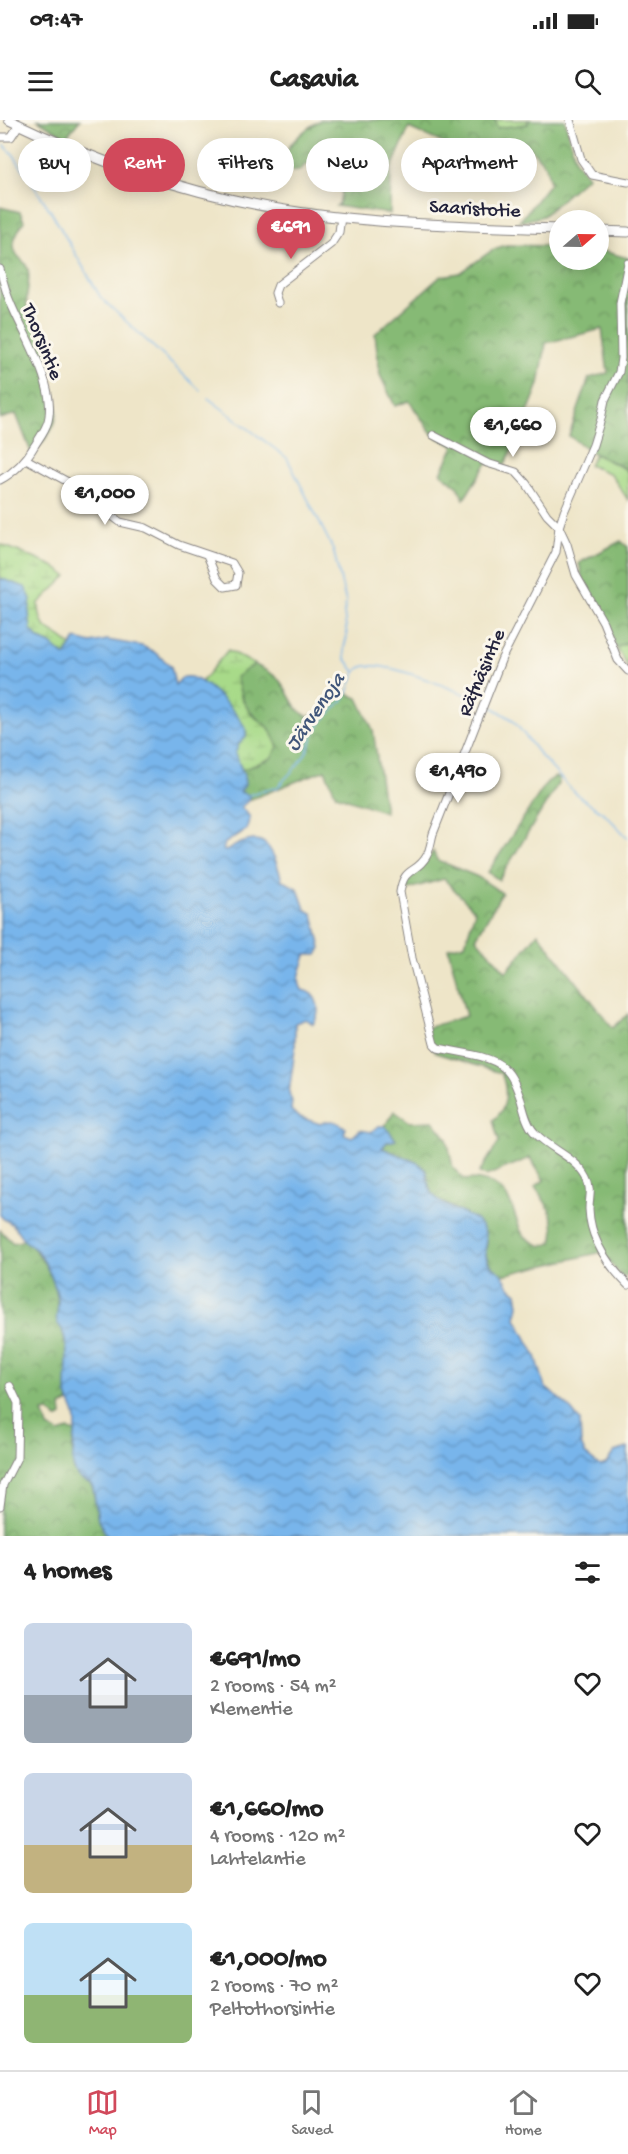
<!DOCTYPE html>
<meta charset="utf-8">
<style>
:root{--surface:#fff;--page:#f2f2f2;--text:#222;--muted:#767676;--line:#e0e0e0;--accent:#d1495b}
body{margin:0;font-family:"Gochi Hand",sans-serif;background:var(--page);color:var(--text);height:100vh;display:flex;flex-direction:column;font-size:22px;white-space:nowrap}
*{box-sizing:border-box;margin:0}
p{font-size:20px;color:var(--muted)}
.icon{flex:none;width:33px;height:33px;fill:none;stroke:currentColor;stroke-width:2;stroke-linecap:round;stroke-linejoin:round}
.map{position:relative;height:1416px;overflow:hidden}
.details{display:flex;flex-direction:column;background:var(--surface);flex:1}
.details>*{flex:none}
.hud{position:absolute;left:18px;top:18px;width:592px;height:54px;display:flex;gap:12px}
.needle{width:39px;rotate:70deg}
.controls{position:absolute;left:549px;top:90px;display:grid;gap:12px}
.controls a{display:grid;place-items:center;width:60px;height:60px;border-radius:50%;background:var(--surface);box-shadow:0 3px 15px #0003;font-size:30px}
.price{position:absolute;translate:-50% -51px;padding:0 14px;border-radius:21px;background:#fff;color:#222;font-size:20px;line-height:39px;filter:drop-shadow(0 2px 3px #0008)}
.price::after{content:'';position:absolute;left:50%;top:36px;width:18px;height:14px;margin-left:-9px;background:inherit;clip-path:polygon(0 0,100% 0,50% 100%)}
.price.on{background:var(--accent);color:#fff}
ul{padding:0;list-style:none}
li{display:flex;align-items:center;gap:18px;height:150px;padding:0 24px}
li span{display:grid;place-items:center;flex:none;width:168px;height:120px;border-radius:9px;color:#555}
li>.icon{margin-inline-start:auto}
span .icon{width:72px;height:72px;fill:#fffc;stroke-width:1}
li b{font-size:26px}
h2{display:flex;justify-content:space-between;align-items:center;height:72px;padding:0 24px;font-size:26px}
.chip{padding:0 21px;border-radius:27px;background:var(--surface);box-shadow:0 3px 15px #0003;font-size:21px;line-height:54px}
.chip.on{background:var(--accent);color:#fff}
.status{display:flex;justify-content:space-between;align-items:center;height:42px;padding:0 30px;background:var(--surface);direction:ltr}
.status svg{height:16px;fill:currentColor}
header{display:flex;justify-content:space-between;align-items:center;height:78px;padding:0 24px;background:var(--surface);font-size:27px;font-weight:700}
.tab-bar{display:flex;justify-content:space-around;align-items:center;height:84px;border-top:2px solid var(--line);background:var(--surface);font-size:16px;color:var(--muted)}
.tab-bar a{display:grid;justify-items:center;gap:3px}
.tab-bar .on{color:var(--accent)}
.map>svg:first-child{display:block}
.grass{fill:#a8da89;stroke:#657e62;stroke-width:1.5}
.forest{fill:url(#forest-crowns);stroke:#546e58;stroke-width:1.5}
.wetland{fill:url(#wetland-marsh);stroke:#657e62;stroke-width:1.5}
.water{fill:url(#water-waves);stroke:#4d6c93;stroke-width:1.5}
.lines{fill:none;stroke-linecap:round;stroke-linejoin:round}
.stream{stroke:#78b5eb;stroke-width:1.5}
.street-casing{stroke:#888482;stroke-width:9}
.secondary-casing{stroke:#888482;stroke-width:11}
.street{stroke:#fff;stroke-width:7}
.secondary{stroke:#fff;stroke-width:9}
.labels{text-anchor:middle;stroke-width:6;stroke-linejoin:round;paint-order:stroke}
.street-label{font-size:20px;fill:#22223b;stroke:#fbf7ec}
.water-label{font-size:21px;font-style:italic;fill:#405579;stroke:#fbf7ec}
</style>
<div class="status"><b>09:47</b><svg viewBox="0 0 49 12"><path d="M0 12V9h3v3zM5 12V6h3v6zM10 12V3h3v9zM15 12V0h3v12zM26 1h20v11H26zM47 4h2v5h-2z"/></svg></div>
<header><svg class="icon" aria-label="menu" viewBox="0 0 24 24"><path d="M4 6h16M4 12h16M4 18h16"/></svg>Casavia<svg class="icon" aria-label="search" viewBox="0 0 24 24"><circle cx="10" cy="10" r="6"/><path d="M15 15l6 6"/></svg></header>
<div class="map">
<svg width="628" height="1416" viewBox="0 0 628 1416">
<defs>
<pattern id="forest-crowns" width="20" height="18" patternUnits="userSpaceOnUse" patternTransform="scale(1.5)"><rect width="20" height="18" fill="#86ba75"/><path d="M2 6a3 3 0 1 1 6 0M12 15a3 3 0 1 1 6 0" fill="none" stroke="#6d9761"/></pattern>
<pattern id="wetland-marsh" width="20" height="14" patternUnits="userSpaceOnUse" patternTransform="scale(1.5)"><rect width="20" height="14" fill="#a8da89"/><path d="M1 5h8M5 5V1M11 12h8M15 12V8" fill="none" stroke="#90bb77"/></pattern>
<pattern id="water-waves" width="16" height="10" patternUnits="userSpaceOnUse" patternTransform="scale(1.5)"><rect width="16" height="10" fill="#78b5eb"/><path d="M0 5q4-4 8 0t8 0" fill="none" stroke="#6293c0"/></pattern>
</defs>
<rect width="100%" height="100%" fill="#fbf7ec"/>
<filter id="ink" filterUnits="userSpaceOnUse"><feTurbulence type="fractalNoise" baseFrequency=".0167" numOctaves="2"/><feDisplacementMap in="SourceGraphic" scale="12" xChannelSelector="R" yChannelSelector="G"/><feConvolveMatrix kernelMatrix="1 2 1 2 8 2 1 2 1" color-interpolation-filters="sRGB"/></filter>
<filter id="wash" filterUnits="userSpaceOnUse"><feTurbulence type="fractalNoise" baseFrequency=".008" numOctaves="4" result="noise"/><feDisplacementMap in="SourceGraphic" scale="24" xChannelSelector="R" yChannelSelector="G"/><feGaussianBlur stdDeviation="1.35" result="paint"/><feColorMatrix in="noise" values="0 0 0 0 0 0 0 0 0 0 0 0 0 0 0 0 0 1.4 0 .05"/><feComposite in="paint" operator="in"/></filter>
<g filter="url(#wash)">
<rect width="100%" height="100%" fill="#eee5c8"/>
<g class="grass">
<polygon points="495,0 528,0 528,4 497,8"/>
<polygon points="595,334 625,349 628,353 628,380 611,354 589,345"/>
<polygon points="628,522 628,547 616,528"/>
</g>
<g class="forest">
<polygon points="38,0 80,0 66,17"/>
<path d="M 321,0 L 495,0 L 497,8 L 528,4 L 528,0 L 565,0 L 576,42 L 588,56 L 543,96 L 519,102 L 550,63 L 546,46 L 524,21 L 477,58 L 461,54 L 452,27 L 409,8 L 391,50 L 390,94 L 336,86 L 339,84 L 349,37 L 348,34 C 327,41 335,52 307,43 L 299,51 L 283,50 C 283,46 283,39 285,35 C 289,22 309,6 321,0 Z"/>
<path d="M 0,87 L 20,92 L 24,101 C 18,111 9,123 17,135 C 22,141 26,142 28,150 C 31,161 25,175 27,187 C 27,191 51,227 55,236 C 53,239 49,243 49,248 C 47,258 54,269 56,280 C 61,301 48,320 31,332 L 16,294 L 0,299 Z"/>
<polygon points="506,125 559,126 560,140 598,140 599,130 628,138 628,353 625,348 595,334 569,316 589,258 608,253 602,209 546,223 539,264 517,320 503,348 487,343 464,379 457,366 441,353 454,326 433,315 409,281 395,286 380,255 375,214 441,156 460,153 494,129"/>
<polygon points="621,421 628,427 628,522 616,528 604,493 583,461 579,443"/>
<path d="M 254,544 C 262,549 274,553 279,560 C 291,574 291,588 308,597 L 329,588 L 341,571 L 358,578 L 373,610 L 385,692 L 336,675 L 325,650 L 249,680 L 249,675 L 239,672 L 244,655 L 242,650 L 271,638 L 269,608 C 246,591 243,586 236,557 Z"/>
<polygon points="555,657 559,659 558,664 499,760 488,752 547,662"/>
<path d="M 433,731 L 437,740 L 478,757 L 502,773 L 476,818 L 506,852 L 538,813 L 613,908 L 628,894 L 628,1154 L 622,1158 L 602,1132 L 503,1155 C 490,1146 483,1140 487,1123 L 476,1100 L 433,1077 L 427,1064 L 427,1051 L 418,1043 L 382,1028 L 387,1022 L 396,1020 L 385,1006 L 394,991 L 410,1002 L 433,1001 L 447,1018 L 453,1048 L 465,1060 C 478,1057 495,1063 504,1073 C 514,1083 515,1101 522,1113 C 527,1120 534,1123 542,1126 L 552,1123 C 558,1100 548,1085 535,1067 L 544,1060 L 530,1038 L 486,1056 L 479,1053 L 499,1022 L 493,1000 C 508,989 508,970 501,953 L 436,933 L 428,919 L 426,908 L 466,896 L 448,828 L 465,824 L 475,791 L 444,759 L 405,770 C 410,748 424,749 433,731 Z"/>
<path d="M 0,1110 L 13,1123 L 24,1120 C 42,1133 55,1159 58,1181 C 59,1187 57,1193 57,1199 C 58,1204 62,1207 63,1212 C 66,1222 67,1234 68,1245 C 69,1258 66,1269 69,1282 L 61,1287 L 62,1296 L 57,1299 L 49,1291 L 43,1292 L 48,1307 L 59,1313 L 69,1310 L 76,1312 L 72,1329 L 93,1368 L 98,1399 L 107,1416 L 0,1416 Z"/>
</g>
<g class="wetland">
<path d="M 0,424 L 53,446 L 67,456 L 39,483 C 39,515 55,508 71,526 L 62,552 L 0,525 Z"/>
<polygon points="228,530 254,544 236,557 242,580 252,595 269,608 278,627 271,638 242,650 235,634 202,575 202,561"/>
</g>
<path class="water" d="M 0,458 L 25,467 L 31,479 L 29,493 L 31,510 L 40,519 L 51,524 L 65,536 L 76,519 L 91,523 L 107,520 L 142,526 L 154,532 L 171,546 L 175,565 C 179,562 180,557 185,557 C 202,554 239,594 245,608 C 246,609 246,616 246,617 L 239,624 L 235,634 L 244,655 L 245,665 L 240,672 L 249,675 L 249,680 L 241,687 L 250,697 L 246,710 L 225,723 L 223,730 L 226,731 C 264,707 271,724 282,760 L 298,769 L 305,789 L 313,794 L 321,828 L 317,835 L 306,835 C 303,847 295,858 302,870 C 319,873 322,892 313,904 L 306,899 L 295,903 L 295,929 L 289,973 L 292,981 L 291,990 L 297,996 L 320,1004 C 331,999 335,1000 346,1008 L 344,1014 L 352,1017 L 360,1010 L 371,1012 L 378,1006 L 385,1006 L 396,1020 L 387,1022 L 382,1028 L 418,1043 L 427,1051 C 427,1077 440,1083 462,1093 C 467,1096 474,1097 478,1102 C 492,1117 482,1125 487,1140 C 490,1148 499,1149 503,1156 C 509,1166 507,1165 517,1173 L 519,1185 L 516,1198 L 536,1236 L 545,1267 L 568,1286 L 580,1301 L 581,1324 L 585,1334 L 600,1346 L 606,1344 L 614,1332 L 628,1328 L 628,1416 L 107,1416 L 98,1399 L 93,1368 L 90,1363 C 58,1356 81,1316 75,1295 C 73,1286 66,1279 66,1269 C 66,1249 70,1229 62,1210 C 61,1207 58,1205 57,1202 C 55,1197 59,1186 58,1180 C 56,1165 47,1145 39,1133 C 35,1128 30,1125 25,1121 C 21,1117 18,1111 14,1106 C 10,1102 4,1101 0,1095 Z"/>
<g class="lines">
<g class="stream">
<polyline points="4,25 13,34 50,90 101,178 201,271"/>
<polyline points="208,278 287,338 333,429 346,482 344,493 347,516 344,528 345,538 355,552"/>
<polyline points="489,585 513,600 540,635 568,666 581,678 605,694 628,718"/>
<path d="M 249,675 L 267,669 L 277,668 C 286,657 299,646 306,633 C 311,624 313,613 320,604 C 328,593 340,587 347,574 C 352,565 352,551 362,547 C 385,539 457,571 480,581"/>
</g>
</g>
</g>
<g filter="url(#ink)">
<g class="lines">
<g class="street-casing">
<g id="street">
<polyline points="570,0 581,39 592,55 628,62"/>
<polyline points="0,17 11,17 19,5"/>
<path d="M 628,143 L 620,183 L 621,238 L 619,252 L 605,280 L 601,299 L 593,325 L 564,392 L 559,407 L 556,432 L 502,538 L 433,714 C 431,721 430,731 426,737 C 416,754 404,746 400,772 L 412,838 L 434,924 L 438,928 C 456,932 491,935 504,948 C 513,956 517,969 521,980 C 524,991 527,1005 535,1013 C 551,1030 576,1037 587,1058 C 593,1069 589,1077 589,1089 C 590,1119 608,1145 628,1165"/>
<path d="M 0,149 C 3,161 6,173 11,184 C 24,215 57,267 48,301 C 46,309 40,317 35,325 C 27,339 15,352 0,360"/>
<polyline points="278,183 275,173 278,165 331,124 339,112 341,97"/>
<polyline points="433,315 487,343 516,352 526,363 547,395 559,407 567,424 576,455 603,502 618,540 628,551"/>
<polyline points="26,339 68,362 120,402 146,408 179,425 232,443 238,453 236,465 225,467 217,459 207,435"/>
<polyline points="0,1386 3,1365 17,1338 18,1283 10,1266"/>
</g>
</g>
<g class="secondary-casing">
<g id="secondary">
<path d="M 9,0 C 102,45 202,78 304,93 C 389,105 475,106 560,109"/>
<polyline points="598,111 628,112"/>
</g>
</g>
<use href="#street" class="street"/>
<use href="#secondary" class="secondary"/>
</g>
</g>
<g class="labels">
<g class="street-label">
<text transform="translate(475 87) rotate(3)" y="7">Saaristotie</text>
<text transform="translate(44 221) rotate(68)" y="7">Thorsintie</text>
<text transform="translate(480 552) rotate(-67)" y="7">Räfnäsintie</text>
</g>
<g class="water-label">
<text transform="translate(314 591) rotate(-56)" y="7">Järvenoja</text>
</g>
</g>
</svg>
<div class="controls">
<a><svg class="needle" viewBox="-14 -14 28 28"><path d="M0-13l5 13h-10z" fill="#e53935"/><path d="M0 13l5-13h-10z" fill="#767676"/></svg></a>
</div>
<b class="price on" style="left:291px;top:140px">€691</b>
<b class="price" style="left:513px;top:338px">€1,660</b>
<b class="price" style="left:105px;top:406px">€1,000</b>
<b class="price" style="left:458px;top:684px">€1,490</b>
<div class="hud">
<a class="chip">Buy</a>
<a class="chip on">Rent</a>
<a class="chip">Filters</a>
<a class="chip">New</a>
<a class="chip">Apartment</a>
</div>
</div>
<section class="details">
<h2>4 homes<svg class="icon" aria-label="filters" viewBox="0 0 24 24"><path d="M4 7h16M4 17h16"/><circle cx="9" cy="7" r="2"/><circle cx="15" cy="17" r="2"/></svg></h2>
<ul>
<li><span style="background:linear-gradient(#c9d6e8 60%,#9aa5b1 0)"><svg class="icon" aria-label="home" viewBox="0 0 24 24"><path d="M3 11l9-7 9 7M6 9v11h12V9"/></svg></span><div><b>€691/mo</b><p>2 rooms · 54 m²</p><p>Klementie</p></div><svg class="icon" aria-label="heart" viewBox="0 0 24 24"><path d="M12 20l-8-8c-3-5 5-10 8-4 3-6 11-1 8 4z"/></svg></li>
<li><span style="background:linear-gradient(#c9d6e8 60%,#c2b280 0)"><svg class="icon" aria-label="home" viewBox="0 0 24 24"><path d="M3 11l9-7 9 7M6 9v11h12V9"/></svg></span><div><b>€1,660/mo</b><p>4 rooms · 120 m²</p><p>Lahtelantie</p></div><svg class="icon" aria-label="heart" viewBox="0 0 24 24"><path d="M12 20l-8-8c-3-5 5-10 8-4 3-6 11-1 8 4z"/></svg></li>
<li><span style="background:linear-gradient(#bfe0f5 60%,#8fb573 0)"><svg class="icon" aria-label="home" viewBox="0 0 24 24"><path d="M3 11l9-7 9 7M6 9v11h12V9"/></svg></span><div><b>€1,000/mo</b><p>2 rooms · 70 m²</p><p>Peltothorsintie</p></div><svg class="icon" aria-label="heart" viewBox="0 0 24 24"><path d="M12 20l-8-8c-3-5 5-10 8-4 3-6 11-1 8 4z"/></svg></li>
</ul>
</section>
<nav class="tab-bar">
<a class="on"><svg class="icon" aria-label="map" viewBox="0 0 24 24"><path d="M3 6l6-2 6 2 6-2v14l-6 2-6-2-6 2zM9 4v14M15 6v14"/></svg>Map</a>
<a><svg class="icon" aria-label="saved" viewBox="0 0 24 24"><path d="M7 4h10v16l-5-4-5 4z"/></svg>Saved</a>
<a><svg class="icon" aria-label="home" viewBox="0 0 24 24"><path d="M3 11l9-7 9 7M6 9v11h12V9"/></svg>Home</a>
</nav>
